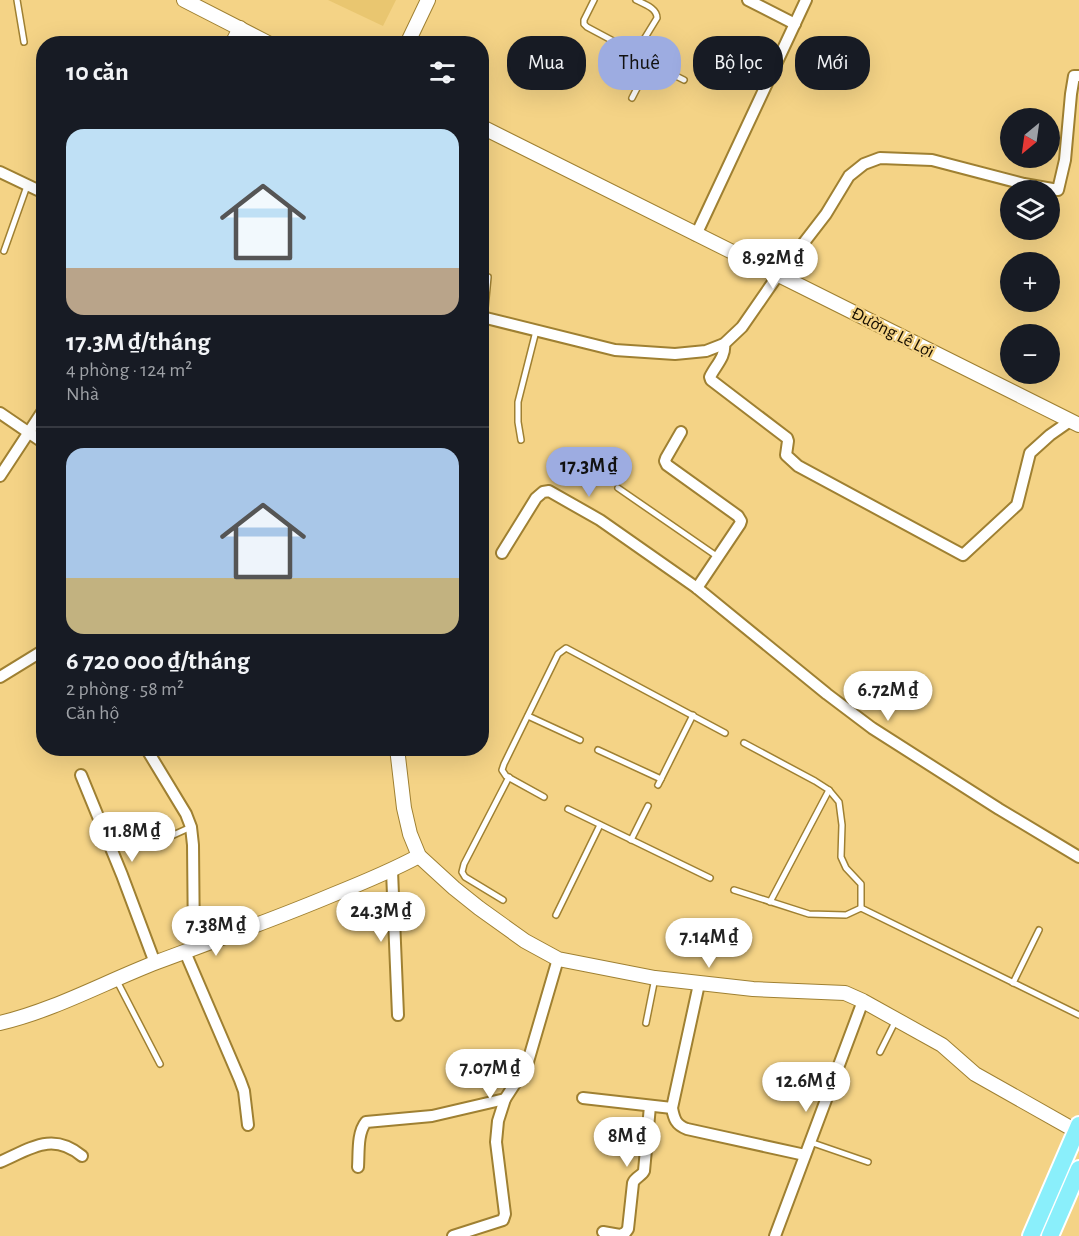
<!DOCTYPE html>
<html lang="vi">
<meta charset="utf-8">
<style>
:root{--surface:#171b24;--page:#242831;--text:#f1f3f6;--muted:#9ea1a6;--line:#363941;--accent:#9dace1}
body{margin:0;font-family:"Alegreya Sans",sans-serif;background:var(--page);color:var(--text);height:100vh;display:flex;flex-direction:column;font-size:22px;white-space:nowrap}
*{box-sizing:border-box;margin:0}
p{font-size:20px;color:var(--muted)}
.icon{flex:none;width:33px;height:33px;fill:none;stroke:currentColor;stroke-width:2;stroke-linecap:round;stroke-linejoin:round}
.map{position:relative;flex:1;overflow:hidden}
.panel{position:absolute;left:36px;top:36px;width:453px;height:720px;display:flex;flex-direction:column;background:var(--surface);border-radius:24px;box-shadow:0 6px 24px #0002}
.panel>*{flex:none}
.guide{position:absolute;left:507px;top:36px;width:482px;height:54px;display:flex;gap:12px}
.needle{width:39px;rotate:209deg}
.controls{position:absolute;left:1000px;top:108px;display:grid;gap:12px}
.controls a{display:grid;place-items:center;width:60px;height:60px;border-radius:50%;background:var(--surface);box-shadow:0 6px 24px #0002;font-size:30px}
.price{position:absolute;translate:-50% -51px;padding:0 14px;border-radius:21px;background:#fff;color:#222;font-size:20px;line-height:39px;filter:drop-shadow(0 2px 3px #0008)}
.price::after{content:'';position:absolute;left:50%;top:36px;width:18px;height:14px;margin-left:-9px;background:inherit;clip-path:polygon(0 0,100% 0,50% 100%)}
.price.on{background:var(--accent);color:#111}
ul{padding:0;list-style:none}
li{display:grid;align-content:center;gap:12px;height:318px;padding:0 30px}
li+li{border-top:2px solid var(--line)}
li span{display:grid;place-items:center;height:186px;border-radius:18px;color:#555}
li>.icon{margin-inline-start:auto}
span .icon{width:108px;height:108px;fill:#fffc;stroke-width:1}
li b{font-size:26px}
h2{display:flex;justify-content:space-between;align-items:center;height:72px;padding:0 30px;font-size:26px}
.tag{padding:0 21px;border-radius:24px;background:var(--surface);box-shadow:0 6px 24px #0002;font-size:21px;line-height:54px}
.tag.on{background:var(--accent);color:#111}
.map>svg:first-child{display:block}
.built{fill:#e9c670}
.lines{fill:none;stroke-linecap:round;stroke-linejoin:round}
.service-casing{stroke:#9f8032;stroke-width:8}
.minor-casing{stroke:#9f8032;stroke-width:14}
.tertiary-casing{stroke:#9f8032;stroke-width:16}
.primary-casing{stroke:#fff;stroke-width:20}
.service{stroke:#fff;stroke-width:5}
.minor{stroke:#fff;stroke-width:10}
.tertiary{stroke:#fff;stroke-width:14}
.primary{stroke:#8aeffb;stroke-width:16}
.labels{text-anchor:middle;stroke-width:4.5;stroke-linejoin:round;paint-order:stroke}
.street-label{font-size:18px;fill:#160d00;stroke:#f4d386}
</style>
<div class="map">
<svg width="1079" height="1236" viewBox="0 0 1079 1236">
<rect width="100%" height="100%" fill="#f4d386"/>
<polygon class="built" points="328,0 396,0 383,26"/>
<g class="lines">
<g class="service-casing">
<g id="service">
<polyline points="17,0 24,42"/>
<path d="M 594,0 L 584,20 L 584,24 L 587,27 L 632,51 L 636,51 L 638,49 L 657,18 C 657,8 644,4 636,0"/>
<polyline points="650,63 684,80"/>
<polyline points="632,98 650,63 638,49"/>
<polyline points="4,251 27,186"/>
<polyline points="484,318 488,277"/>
<polyline points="521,440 518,422 518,402 536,331"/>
<polyline points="618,488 718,557"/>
<polyline points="528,716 580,740"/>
<polyline points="744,743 815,781 829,790 839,802 842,825 841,857 846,868 861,884 861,908"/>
<polyline points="598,750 661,779"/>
<polyline points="658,785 693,715"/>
<polyline points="544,797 506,776 502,770 504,764 558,654 566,648 725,733"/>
<polyline points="568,809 710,878"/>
<polyline points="631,840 648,806"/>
<polyline points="158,842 191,827"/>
<polyline points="734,890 809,914 846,915 861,908"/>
<polyline points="503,900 465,877 462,872 464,864 509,777"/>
<polyline points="770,902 829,790"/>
<polyline points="861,908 1079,1015"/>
<polyline points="556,915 600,825"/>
<polyline points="117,981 160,1064"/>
<polyline points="1013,983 1039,930"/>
<polyline points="646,1023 655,978"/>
<polyline points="880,1052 896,1020"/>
<polyline points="810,1142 868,1162"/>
</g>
</g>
<g class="minor-casing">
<g id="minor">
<polyline points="748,0 795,24"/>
<polyline points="0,172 44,193"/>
<polyline points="696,235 806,0"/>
<polyline points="482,317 615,350 675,354 706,351 724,344 742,327 778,275 799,249 826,214 849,176 864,164 880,158 932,160 1024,184 1058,190 1065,160 1071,94 1074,76 1079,76"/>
<path d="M 724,344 C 726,357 715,366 710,377 L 711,380 L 787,438 L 788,441 L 786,455 L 798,466 L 963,555 L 1017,505 L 1030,453 L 1050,435 L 1070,421"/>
<polyline points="0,413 44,443"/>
<polyline points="681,432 666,458 665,461 667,465 738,516 741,521 740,524 697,588"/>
<polyline points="0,476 44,409"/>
<polyline points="502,553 536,498 543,492 549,491 600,520 697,588 827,694 872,728 999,809 1079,857"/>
<polyline points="0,677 44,650"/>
<polyline points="146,748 186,814 191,827 193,845 194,948"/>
<polyline points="81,775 122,875 155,963"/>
<polyline points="392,871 398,1015"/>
<polyline points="185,952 240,1080 244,1091 248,1125"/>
<path d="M 699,984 L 672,1108 C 674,1119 676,1125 687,1129 L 805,1155"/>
<polyline points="583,1098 672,1108"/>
<path d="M 0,1162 C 30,1149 52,1131 82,1156"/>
<path d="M 358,1167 C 359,1153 357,1133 366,1122 L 432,1116 L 505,1099"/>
<path d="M 603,1232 L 620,1235 L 625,1233 L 628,1229 L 633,1183 C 635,1177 642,1176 644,1171 L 650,1106"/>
<polyline points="453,1236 503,1220 505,1214 496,1142 498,1121 505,1099 527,1065 558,959"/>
<polyline points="775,1236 863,1001"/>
</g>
</g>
<g class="tertiary-casing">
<g id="tertiary">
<polyline points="184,0 270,44"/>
<polyline points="232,44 240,28"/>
<polyline points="407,44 428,0"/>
<polyline points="482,127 1079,425"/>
<polyline points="397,748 404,808 410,834 419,856 454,888 479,908 525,941 558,959 655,978 753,989 845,993 863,1001 942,1045 975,1074 1076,1131"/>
<path d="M 0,1023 C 55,1010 105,982 157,962 C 216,940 275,919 332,895 C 362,883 391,871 419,856"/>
</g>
</g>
<g class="primary-casing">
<g id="primary">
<polyline points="1031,1236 1079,1125"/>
<polyline points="1050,1236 1079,1169"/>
</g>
</g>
<use href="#service" class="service"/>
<use href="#minor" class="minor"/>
<use href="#tertiary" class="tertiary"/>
<use href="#primary" class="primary"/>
</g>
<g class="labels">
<g class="street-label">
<text transform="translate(893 332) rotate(27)" y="6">Đường Lê Lợi</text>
</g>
</g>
</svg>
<div class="controls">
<a><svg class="needle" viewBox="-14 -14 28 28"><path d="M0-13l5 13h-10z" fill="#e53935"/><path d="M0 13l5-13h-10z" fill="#9ea1a6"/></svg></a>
<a><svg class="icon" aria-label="layers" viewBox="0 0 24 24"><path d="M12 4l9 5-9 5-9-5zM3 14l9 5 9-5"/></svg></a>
<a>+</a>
<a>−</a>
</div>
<b class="price" style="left:773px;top:290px">8.92M ₫</b>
<b class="price on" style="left:589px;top:498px">17.3M ₫</b>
<b class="price" style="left:888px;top:722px">6.72M ₫</b>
<b class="price" style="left:132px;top:863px">11.8M ₫</b>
<b class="price" style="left:381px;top:943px">24.3M ₫</b>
<b class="price" style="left:216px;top:957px">7.38M ₫</b>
<b class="price" style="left:709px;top:969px">7.14M ₫</b>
<b class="price" style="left:490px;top:1100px">7.07M ₫</b>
<b class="price" style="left:806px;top:1113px">12.6M ₫</b>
<b class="price" style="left:627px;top:1168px">8M ₫</b>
<div class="guide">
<a class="tag">Mua</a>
<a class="tag on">Thuê</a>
<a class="tag">Bộ lọc</a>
<a class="tag">Mới</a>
</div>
<section class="panel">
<h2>10 căn<svg class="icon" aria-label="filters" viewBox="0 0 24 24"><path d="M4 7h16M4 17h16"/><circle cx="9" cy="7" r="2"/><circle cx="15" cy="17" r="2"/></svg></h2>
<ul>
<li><span style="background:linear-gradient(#bfe0f5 75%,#b9a48a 0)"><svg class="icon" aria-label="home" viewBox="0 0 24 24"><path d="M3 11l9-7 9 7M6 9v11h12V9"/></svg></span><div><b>17.3M ₫/tháng</b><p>4 phòng · 124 m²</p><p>Nhà</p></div></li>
<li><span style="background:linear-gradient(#a9c7e8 70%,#c2b280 0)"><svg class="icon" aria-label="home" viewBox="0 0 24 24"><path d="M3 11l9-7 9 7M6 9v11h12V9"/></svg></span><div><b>6 720 000 ₫/tháng</b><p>2 phòng · 58 m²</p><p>Căn hộ</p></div></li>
</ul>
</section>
</div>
